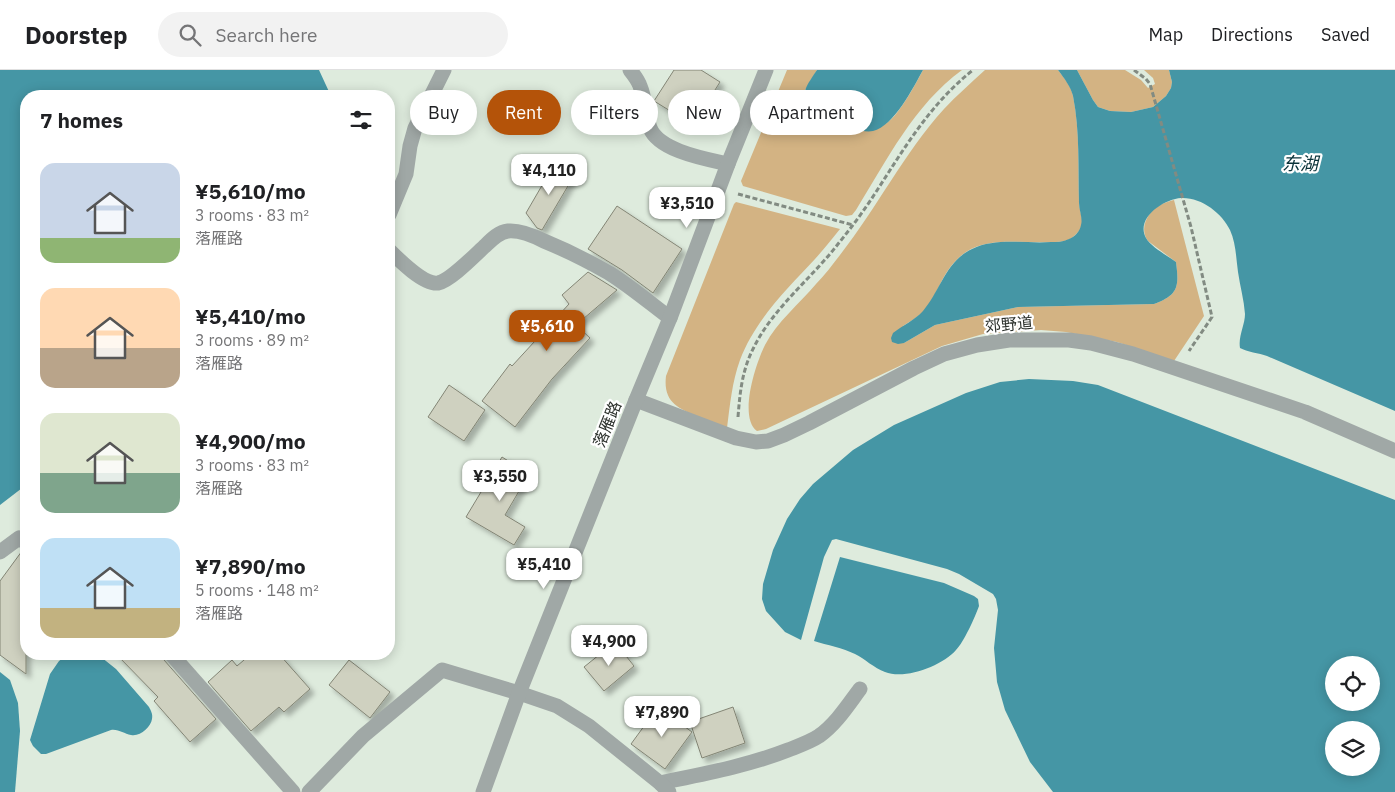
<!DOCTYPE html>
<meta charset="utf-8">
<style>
:root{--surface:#fff;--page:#f2f2f2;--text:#202124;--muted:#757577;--line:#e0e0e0;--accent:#b45309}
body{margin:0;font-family:"IBM Plex Sans","Noto Sans SC",sans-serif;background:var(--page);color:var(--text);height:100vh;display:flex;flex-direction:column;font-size:19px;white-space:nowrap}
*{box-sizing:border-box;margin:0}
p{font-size:16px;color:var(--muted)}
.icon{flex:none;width:28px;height:28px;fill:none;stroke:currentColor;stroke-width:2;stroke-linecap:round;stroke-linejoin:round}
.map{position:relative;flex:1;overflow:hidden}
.side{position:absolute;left:20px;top:20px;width:375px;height:570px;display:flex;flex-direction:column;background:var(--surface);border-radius:20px;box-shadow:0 2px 12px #0003}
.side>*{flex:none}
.banner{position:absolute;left:410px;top:20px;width:475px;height:45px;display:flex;gap:10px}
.controls{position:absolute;left:1325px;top:586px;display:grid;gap:10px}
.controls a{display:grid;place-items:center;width:55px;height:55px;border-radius:50%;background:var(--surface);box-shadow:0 2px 12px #0003;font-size:25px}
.price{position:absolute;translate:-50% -42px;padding:0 11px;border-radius:10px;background:#fff;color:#222;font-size:16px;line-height:32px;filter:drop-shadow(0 1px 2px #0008)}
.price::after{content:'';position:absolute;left:50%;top:30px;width:15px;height:11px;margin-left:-8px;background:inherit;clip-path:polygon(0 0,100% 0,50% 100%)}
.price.active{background:var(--accent);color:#fff}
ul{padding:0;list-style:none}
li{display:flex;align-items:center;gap:15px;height:125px;padding:0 20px}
li span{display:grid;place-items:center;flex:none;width:140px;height:100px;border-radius:15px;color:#555}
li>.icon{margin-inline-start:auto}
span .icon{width:60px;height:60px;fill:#fffc;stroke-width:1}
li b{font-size:21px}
h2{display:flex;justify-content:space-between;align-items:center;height:60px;padding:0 20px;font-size:21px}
.pill{padding:0 18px;border-radius:22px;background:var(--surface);box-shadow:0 2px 12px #0003;font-size:18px;line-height:45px}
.pill.active{background:var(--accent);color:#fff}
header{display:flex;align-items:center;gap:30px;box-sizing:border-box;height:70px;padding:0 25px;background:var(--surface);border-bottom:1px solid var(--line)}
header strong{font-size:24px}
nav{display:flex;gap:28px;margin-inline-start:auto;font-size:18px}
.search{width:350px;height:45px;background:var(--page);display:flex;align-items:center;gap:12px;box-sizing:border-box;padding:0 18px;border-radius:28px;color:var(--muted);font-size:19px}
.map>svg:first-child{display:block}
.green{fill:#d3b383}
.water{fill:#4596a5;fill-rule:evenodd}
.building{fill:#cfd1c0;stroke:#838575;filter:url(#shadow)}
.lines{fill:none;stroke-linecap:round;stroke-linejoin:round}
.path{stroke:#828b82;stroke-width:3;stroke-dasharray:5 2.5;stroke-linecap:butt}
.minor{stroke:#a0a8a6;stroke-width:15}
.labels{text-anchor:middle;stroke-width:4.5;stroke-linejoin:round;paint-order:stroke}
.street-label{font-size:16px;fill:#2c312c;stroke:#fff}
.water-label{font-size:18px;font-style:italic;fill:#093138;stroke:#fff}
</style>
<header>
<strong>Doorstep</strong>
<div class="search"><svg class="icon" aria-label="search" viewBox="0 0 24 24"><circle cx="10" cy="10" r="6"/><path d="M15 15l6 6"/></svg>Search here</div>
<nav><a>Map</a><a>Directions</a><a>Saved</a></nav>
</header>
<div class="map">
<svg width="1395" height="722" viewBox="0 0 1395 722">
<defs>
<filter id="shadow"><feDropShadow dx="4.5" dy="4.5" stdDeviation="2.5" flood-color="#0004"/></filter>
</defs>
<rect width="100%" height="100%" fill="#deebdd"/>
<g class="green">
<path d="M 787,0 L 817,0 L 805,20 L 839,57 C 846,54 849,56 855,60 C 864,58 874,58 883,55 C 897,50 916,13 923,0 L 962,0 C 914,35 887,90 856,140 L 852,145 L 846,146 L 743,116 L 741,111 Z"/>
<path d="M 985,0 L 1058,0 C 1064,8 1071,16 1073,26 C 1080,60 1078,97 1079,132 C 1079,139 1083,148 1082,155 C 1081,160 1075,166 1070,169 C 1064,172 1058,172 1051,172 C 1024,174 990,166 966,182 C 941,199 940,224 922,243 C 916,248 909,252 903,256 L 904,273 L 935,255 L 1018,237 L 1154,234 C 1179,225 1179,216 1176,192 L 1148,171 C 1138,157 1149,140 1162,134 C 1166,132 1170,131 1174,130 L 1204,246 L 1174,291 L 1117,272 L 1066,262 L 1041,260 L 983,264 L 942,276 L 766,359 L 757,361 C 738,347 756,293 765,275 C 777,252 799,234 816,214 C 825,205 832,195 840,185 C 877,138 904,83 944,39 C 957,25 971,13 985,0 Z"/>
<polygon points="1077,0 1125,0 1141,10 1148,18 1155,14 1153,8 1144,0 1169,0 1172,12 1171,18 1166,26 1153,37 1131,42 1110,41 1098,37 1093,30"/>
<path d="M 736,132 L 840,159 C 832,169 824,179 815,189 C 787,219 755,250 740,290 C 732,312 730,335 727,358 C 717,354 707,350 697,346 C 677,338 663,331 666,306 L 734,134 Z"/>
</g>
<g class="water">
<polygon points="0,0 319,0 331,26 26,26 26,415 0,435"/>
<path d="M 817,0 L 923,0 C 913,18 894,56 873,61 C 860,64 847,52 840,56 C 837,58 834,62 832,65 C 815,66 801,36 805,21 C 807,14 813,6 817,0 Z"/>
<path d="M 1058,0 L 1077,0 L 1093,30 L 1098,37 L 1110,41 L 1131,42 L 1153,37 L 1166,26 L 1171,18 L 1172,12 L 1169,0 L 1395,0 L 1395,341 L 1267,286 C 1259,283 1247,282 1240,278 C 1238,266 1245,255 1245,244 C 1244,230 1240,216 1238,202 C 1236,188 1236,173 1230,160 C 1222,143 1201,127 1181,128 C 1164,129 1135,148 1146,168 C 1151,177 1168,186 1176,192 C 1179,216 1179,225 1154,234 L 1018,237 L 935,255 L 904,273 L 898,274 L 892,272 L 891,268 L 893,263 C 903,255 915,250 923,241 C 940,221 946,191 972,179 C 996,167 1025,174 1051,172 C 1057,172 1063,172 1069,169 C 1075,167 1080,161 1081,155 C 1083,149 1079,140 1079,133 C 1078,98 1080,61 1073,26 C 1071,17 1064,8 1058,0 Z"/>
<path d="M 1029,309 L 1073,311 L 1098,315 L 1395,430 L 1395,722 L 1053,722 L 1030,692 L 1005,640 L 997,612 L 994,578 L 998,540 L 996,529 L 993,524 L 959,504 L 947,499 L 836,469 L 832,470 L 824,487 L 801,570 L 785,562 L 766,541 L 762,529 L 763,514 L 773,480 L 787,449 L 800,429 L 813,414 L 853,380 L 894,355 L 966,323 L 1000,312 ZM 1334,595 L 1371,595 L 1371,632 L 1334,632 ZM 1334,660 L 1371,660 L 1371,698 L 1334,698 Z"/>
<path d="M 840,487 L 944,513 L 974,526 L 978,529 L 979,536 C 975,547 964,572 956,580 C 942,596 905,610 885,602 C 874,598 865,589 855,584 C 843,578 827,575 814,571 Z"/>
<path d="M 68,584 L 96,584 L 101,587 L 116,599 L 149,637 C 151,641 153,644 152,649 C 151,657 140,667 131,665 C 124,664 119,659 111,660 L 46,684 L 41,684 L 33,676 L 30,670 L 50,604 L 59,591 Z"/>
<polygon points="0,602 10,610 18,633 20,661 15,722 0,722"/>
</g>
<g class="building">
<polygon points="674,0 701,0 720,12 693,55 654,31"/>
<polygon points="555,93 575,104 542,160 537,158 526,143"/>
<polygon points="617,136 682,179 653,223 622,200 588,179"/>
<polygon points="588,202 617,220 576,255 590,268 552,309 515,357 482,331 510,294 512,296 569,234 562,225"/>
<polygon points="449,315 485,340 464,371 428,347"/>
<polygon points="502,387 529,404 505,445 525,457 514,475 466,447"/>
<polygon points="22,481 26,482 26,604 0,585 0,511"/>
<polygon points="615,572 634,596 604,621 584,597"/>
<polygon points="116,584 161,584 164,590 216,649 190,672 154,631 158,627"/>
<polygon points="251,584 279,584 310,619 284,642 279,637 251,661 208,612 232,590 237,596"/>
<polygon points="349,590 390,622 370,648 329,615"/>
<polygon points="658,637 692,662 665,699 631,674"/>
<polygon points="733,637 745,673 702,688 690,652"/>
</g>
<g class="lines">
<g class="path">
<polyline points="1134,0 1146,9 1150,14 1191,157 1212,247 1189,281"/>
<polyline points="738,124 853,155"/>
<path d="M 738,347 C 740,322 742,300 754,277 C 774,237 811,209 838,174 C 851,158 863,142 874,125 C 904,79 929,35 973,0"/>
</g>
<g class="minor">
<path d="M 630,0 C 634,5 638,10 640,16 C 646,30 645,45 650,58 C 659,81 706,89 728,94"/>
<polyline points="389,145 406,104 410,76 415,58 444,0"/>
<path d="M 389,180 C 399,190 424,215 438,213 C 450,211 476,184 486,175 C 492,169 499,162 508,161 C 519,160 534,166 544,171 C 566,180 588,191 609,203 C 630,216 650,233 670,248"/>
<polyline points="636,330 736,368 756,372 768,371 784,365 809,353 914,298 944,284 977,275 1009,270 1069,270 1091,273 1133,284 1305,342 1395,381"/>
<polyline points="0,482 19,468 26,473"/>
<polyline points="171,584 293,722"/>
<path d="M 660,713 C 703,704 747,696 788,680 C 798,676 810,672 819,666 C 836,654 848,635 860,619"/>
<polyline points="309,722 363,666 442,600 519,623 557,636 589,656 660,713 669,722"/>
<polyline points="483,722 519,623 636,330 670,248 728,94 766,0"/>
</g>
</g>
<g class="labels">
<g class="street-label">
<text transform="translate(1009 254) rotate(-5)" y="6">郊野道</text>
<text transform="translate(607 354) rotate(-68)" y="6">落雁路</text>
</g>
<g class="water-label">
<text x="1300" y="100">东湖</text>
</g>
</g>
</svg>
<div class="controls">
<a><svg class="icon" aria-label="locate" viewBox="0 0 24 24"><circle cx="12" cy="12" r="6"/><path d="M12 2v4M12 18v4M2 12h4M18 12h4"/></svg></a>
<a><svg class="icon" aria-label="layers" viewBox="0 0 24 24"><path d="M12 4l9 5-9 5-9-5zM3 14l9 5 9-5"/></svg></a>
</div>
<b class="price" style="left:549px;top:126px">¥4,110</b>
<b class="price" style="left:687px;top:159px">¥3,510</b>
<b class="price active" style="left:547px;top:282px">¥5,610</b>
<b class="price" style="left:500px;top:432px">¥3,550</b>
<b class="price" style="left:544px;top:520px">¥5,410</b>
<b class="price" style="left:609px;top:597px">¥4,900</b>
<b class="price" style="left:662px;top:668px">¥7,890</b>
<div class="banner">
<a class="pill">Buy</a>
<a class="pill active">Rent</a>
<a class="pill">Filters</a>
<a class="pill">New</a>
<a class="pill">Apartment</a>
</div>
<section class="side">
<h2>7 homes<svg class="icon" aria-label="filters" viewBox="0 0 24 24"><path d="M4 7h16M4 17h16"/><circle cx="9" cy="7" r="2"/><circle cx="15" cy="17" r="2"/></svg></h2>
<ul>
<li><span style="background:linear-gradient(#c9d6e8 75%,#8fb573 0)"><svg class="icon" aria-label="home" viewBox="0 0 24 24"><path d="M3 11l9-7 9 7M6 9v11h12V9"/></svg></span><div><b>¥5,610/mo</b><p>3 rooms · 83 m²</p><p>落雁路</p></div></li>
<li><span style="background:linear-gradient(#ffd9b3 60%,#b9a48a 0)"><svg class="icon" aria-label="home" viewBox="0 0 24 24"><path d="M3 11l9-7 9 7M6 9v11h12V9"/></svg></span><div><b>¥5,410/mo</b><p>3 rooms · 89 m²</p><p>落雁路</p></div></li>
<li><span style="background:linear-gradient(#dfe7d0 60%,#7fa58c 0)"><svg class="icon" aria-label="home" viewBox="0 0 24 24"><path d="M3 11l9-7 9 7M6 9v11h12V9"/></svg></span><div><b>¥4,900/mo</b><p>3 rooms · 83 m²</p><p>落雁路</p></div></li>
<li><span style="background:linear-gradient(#bfe0f5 70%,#c2b280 0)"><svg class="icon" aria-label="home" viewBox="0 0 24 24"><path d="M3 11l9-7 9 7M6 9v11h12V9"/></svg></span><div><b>¥7,890/mo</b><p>5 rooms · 148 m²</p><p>落雁路</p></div></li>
</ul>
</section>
</div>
